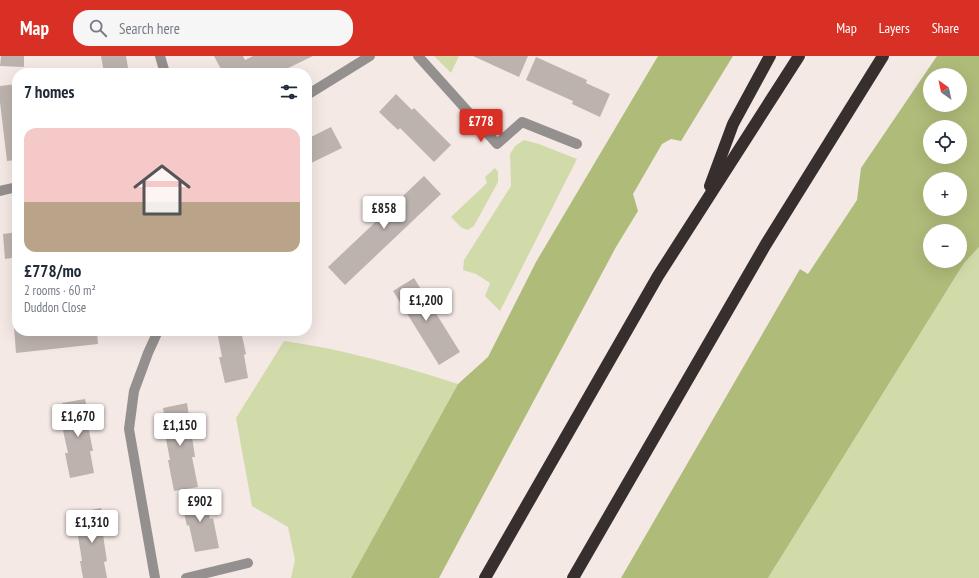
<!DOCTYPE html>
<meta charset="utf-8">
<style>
:root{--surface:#fff;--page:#f6f6f7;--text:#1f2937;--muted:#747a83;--line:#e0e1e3;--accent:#d93025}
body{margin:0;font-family:"PT Sans Narrow",sans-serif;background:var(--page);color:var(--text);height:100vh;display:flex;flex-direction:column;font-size:15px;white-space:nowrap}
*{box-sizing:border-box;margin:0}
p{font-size:13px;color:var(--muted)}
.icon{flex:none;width:22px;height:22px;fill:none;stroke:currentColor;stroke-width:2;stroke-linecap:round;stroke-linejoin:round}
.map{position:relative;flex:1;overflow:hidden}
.sheet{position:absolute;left:12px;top:12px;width:300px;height:268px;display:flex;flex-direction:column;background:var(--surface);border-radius:16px;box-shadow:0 4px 16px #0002}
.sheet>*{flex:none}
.needle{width:26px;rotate:327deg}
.buttons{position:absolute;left:923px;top:12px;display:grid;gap:8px}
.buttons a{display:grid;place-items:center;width:44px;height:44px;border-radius:50%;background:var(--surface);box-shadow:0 4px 16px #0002;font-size:20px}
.price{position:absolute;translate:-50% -34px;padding:0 9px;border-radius:4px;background:#fff;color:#222;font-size:13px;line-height:26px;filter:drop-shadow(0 1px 2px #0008)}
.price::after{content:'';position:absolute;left:50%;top:24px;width:12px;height:9px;margin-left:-6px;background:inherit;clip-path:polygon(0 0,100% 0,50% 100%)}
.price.active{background:var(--accent);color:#fff}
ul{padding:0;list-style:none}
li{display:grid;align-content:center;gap:8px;height:212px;padding:0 12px}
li+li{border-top:1px solid var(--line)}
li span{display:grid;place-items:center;height:124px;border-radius:12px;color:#555}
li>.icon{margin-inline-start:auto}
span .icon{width:72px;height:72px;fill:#fffc;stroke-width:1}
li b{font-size:17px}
h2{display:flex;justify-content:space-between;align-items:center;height:48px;padding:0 12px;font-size:17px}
header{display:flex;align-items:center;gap:24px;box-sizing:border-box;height:56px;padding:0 20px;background:var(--accent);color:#fff}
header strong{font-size:19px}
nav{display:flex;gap:22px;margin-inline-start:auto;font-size:14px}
.search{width:280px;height:36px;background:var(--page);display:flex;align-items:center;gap:10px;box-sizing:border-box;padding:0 14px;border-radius:16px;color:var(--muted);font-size:15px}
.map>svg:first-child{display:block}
.green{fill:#d1dbaa}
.forest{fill:#afbb79;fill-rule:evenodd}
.building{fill:#bdb3ae}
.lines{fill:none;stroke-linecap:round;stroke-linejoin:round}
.lane{stroke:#959090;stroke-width:10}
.street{stroke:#959090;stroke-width:10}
.highway{stroke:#372e2e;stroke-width:12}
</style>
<header>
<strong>Map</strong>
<div class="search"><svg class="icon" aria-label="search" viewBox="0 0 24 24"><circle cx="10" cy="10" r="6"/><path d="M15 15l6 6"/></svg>Search here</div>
<nav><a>Map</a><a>Layers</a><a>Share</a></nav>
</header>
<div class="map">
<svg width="979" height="522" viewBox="0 0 979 522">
<rect width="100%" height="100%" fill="#f4e9e5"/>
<g class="green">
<polygon points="434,0 459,0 451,17"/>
<polygon points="524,84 539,88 577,103 500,255 485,240 490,227 476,218 463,214 464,204 511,130 510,98 515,90"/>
<polygon points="495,112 498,116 498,126 474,170 468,174 462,172 451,161 487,127 485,121"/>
<polygon points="979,191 979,522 768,522 964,207"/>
<path d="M 284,285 C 343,293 402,310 458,328 L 351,522 L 291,522 L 295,504 L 288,471 L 252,450 L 236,362 Z"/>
</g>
<g class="forest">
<polygon points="658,0 733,0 681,85 671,83 662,88 633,138 638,155 616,191 439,522 351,522 458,328 488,301 536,206"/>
<path d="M 937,0 L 979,0 L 979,191 L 964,207 L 768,522 L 621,522 L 800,213 L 808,218 L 857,144 L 861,112 ZM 930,19 L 960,19 L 960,49 L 930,49 ZM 930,71 L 960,71 L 960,101 L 930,101 ZM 930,123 L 960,123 L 960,153 L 930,153 ZM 930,175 L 960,175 L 960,205 L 930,205 Z"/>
</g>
<g class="building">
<polygon points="1,0 24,0 24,11 0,10"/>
<polygon points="101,0 126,0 129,17 104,17"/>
<polygon points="214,0 243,0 245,4 253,0 313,0 278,17 223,17"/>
<polygon points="473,0 528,0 519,21"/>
<polygon points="536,1 587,24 586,27 610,38 600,61 572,48 573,45 526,24"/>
<polygon points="17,28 17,104 7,105 0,46 0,30"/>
<polygon points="396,38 412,54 414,52 451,89 434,106 400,72 398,74 379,56"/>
<polygon points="331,71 342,92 307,109 307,83"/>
<polygon points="424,120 441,138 345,229 328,211"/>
<polygon points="17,176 17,201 5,203 3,178"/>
<polygon points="414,222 460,296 439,309 393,235"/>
<polygon points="14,271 17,271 17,275 97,275 98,288 16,297"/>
<polygon points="217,275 241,275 246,298 244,299 248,322 225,327 219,301 222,301"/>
<polygon points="85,343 91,369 88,370 93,395 90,395 94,417 70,422 65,397 68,397 62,370 66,369 62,347"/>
<polygon points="187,347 195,401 192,401 198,431 174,435 168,404 170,404 165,378 167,377 163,352"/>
<polygon points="205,437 210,463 213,462 219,492 195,496 189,469 187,470 181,442"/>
<polygon points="101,452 106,479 103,479 107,505 104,506 107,522 83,522 80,505 82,505 78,480 80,479 76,457"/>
</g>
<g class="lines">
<polyline class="lane" points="186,522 248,507"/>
<g class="street">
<polyline points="160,0 165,17"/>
<polyline points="418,0 497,88 522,66 577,88"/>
<polyline points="307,39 370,0"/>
<polyline points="0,135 17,131"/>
<polyline points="155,522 129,373 134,335 148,297 158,275"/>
</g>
<g class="highway">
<polyline points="710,130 733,68 770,0"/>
<polyline points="485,522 658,220 799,0"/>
<polyline points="573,522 766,188 883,0"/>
</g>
</g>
</svg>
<div class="buttons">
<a><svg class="needle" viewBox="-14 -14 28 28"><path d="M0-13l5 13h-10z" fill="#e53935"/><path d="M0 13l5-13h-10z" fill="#747a83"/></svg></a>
<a><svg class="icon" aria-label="locate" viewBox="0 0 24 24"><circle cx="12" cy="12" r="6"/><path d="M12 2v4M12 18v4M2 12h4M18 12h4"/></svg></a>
<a>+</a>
<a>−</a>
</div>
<b class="price active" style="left:481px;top:87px">£778</b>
<b class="price" style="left:384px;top:174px">£858</b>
<b class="price" style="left:426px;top:266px">£1,200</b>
<b class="price" style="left:78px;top:382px">£1,670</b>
<b class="price" style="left:180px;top:391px">£1,150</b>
<b class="price" style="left:200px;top:467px">£902</b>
<b class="price" style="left:92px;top:488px">£1,310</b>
<section class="sheet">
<h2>7 homes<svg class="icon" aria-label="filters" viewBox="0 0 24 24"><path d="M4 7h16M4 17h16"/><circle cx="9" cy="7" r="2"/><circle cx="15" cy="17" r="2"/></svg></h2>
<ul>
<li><span style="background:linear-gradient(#f6c9c9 60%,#b9a48a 0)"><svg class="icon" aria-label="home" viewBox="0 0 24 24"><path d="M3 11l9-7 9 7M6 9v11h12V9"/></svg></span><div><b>£778/mo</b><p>2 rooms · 60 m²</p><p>Duddon Close</p></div></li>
</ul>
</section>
</div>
